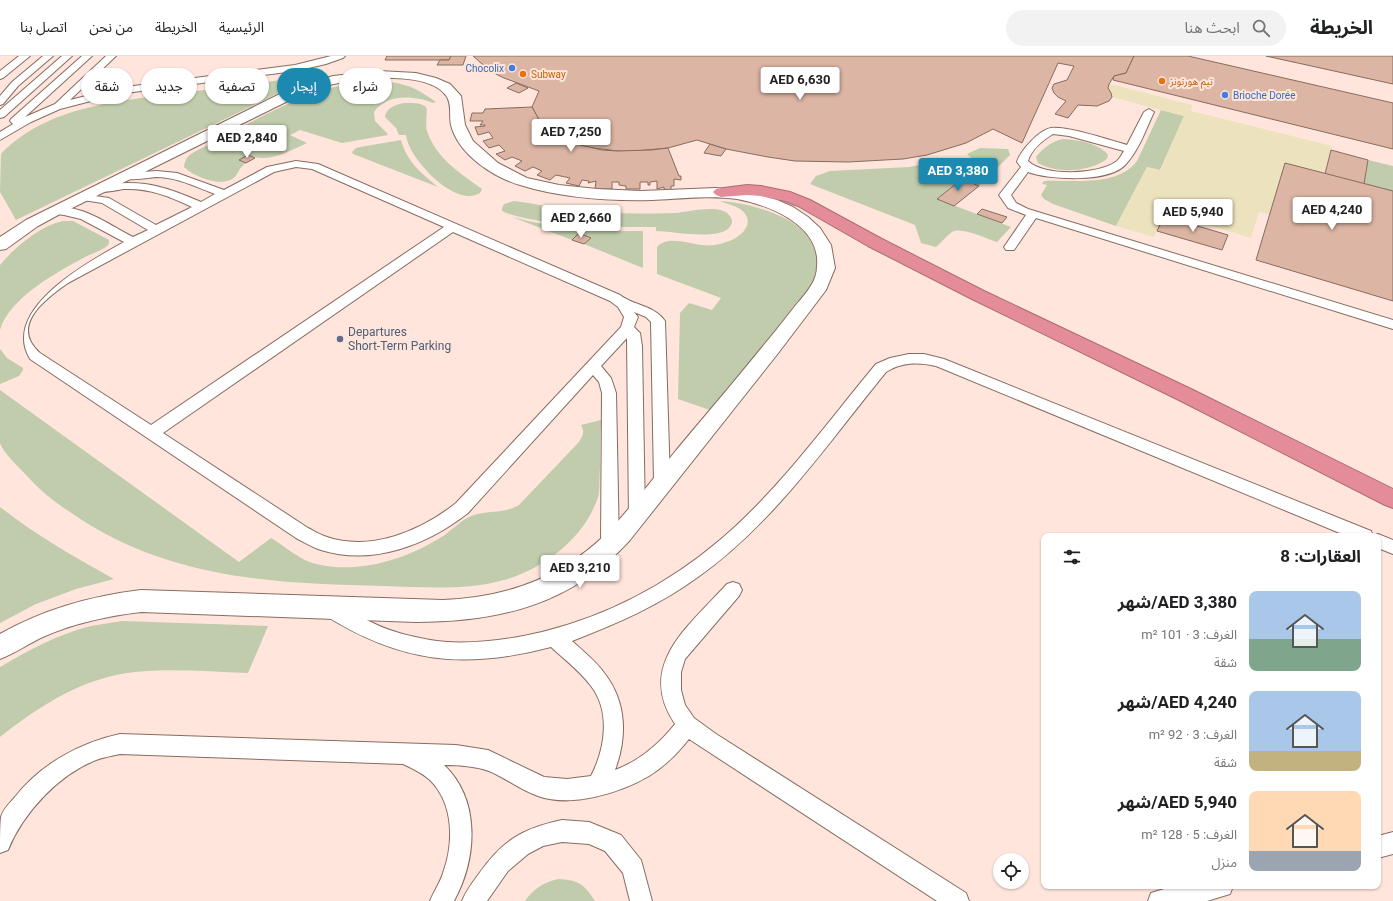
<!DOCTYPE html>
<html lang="ar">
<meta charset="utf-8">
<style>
:root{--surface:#fff;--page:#f2f2f2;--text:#202124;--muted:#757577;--line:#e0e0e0;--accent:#1c8ab0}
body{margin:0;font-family:Roboto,"Noto Sans Arabic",sans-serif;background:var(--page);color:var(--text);direction:rtl;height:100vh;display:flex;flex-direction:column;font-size:15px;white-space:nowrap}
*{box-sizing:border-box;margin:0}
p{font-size:13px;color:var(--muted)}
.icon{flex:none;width:22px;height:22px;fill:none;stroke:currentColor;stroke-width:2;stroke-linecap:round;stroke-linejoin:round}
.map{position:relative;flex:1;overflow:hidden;direction:ltr}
.details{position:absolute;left:1041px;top:477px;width:340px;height:356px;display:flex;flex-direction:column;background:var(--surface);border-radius:8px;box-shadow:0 1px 3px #0004;direction:rtl}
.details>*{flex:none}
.banner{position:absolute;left:12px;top:12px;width:380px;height:36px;direction:rtl;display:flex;gap:8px}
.buttons{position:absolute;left:993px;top:797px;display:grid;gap:8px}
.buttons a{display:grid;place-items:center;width:36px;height:36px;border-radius:50%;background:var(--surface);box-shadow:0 1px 3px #0004;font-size:20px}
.price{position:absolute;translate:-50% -34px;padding:0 9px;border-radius:4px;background:#fff;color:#222;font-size:13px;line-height:26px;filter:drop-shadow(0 1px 2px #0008)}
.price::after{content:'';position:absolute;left:50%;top:24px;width:12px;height:9px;margin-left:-6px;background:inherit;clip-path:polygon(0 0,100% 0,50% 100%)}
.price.current{background:var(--accent);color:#fff}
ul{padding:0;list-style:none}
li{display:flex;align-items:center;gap:12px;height:100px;padding:0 20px}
li span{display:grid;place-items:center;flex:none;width:112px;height:80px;border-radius:8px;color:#555}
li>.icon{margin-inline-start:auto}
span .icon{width:48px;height:48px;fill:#fffc;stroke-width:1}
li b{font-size:17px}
h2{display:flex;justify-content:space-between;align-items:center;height:48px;padding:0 20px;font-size:17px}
.chip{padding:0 14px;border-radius:18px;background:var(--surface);box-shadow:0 1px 3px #0004;font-size:14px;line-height:36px}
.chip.current{background:var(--accent);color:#fff}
header{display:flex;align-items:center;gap:24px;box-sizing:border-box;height:56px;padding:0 20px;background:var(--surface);border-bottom:1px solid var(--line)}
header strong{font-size:19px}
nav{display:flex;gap:22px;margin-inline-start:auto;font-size:14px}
.search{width:280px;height:36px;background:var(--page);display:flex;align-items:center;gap:10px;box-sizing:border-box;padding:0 14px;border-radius:22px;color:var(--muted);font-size:15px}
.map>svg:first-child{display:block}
.green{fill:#c0ccac}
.sand{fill:#ece2bd}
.building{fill:#dcb5a4;stroke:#876c60}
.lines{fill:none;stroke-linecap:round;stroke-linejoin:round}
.service-casing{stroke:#876c60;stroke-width:2}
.minor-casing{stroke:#876c60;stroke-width:2}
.motorway-casing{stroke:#aa6d74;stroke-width:2}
.service{fill:#fff;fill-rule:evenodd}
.minor{fill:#fff;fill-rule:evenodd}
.motorway{fill:#e48c99;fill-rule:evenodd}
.shop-dot{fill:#3f7fe0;stroke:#ffe5db;stroke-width:1.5}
.food-dot{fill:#e8710a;stroke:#ffe5db;stroke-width:1.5}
.service-dot{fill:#5c6f8a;stroke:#ffe5db;stroke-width:1.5}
.labels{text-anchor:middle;stroke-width:4;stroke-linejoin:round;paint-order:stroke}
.far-shop-label{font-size:10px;fill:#366cbe;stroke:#ffe5db;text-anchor:end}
.far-food-label{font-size:10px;fill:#c56008;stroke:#ffe5db;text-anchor:start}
.service-label{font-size:12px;fill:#4e5e75;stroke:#ffe5db;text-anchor:start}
</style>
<header>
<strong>الخريطة</strong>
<div class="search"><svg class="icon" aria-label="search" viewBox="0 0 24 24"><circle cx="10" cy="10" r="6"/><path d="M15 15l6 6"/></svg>ابحث هنا</div>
<nav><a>الرئيسية</a><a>الخريطة</a><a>من نحن</a><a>اتصل بنا</a></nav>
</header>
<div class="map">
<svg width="1393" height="845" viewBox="0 0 1393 845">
<rect width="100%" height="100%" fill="#ffe5db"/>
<g class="green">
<path d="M 312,21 L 16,164 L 0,136 L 1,98 C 47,50 119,45 181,37 C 220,32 258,27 296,22 Z"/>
<path d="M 370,25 C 401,26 411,28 436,46 L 433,47 C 415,40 387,37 374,56 L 375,65 L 386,76 L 388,79 L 342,87 L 300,74 L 290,79 L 307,87 C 289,95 268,108 248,99 L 239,104 L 246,107 C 238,112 238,120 232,123 C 220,131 193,120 184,111 C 185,101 190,98 198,94 C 252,67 309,29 370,25 Z"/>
<path d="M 405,47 C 411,47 421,46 426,51 C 428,54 425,68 427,75 C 436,102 460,117 482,133 L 480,137 C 456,153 408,102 406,79 L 399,79 L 396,72 L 385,61 C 386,51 397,48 405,47 Z"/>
<path d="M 1161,54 L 1184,60 L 1160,114 L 1147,111 L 1116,170 L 1053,148 L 1044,143 L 1041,139 L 1047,129 L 1042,128 L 1044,125 C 1074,123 1116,132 1137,105 Z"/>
<path d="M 1063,83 C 1078,84 1099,87 1108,99 L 1107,103 C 1090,116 1057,118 1038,107 L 1036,101 C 1043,92 1052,85 1063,83 Z"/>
<path d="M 401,84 C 407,106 421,117 438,131 L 353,98 L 352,96 L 356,92 L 360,91 Z"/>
<polygon points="980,92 1008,93 1010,99 994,115 981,110 967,98"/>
<path d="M 947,103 L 981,118 L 983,125 L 979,130 L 961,123 L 937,143 L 1011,171 L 997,186 C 986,183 962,170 952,176 C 946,180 941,187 936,191 L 921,187 L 915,169 L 810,128 L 816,120 L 830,115 L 909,111 Z"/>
<polygon points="1368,104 1393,110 1393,135 1364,128"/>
<path d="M 514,145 C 533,147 552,152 571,154 C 605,158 640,158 675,157 C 689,156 721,147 730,160 C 732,163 733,166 731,169 C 724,186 671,175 656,175 L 656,171 C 616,171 575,172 535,164 C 524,162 512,160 502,155 L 502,152 L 504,148 Z"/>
<path d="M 720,145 C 763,148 840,172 811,230 L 710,354 L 678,343 L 680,257 L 689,247 L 712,254 L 721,242 L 657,218 L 657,191 C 668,179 688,188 702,189 C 710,190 719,189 726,186 C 741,182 758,166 740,153 C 734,149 726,148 720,145 Z"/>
<path d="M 512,161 C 555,173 598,175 643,175 L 643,212 L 584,188 L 591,182 L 579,178 L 572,184 Z"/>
<path d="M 63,165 L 73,165 L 109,184 L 109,188 C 104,194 93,197 85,201 C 57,216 9,242 0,274 L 0,209 C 15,191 40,170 63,165 Z"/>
<polygon points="0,293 7,302 23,312 23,314 19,320 0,328"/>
<path d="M 0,334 L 239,506 L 271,482 C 283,489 294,499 307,505 C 311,507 317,508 321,509 C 361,517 406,503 440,482 C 450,476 457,468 467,462 C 484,453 503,459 519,449 L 578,387 C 583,380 585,377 581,369 L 601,364 C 600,380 600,396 600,412 C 599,420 600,429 599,437 C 597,447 591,458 586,466 C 567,494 536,515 504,524 C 465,535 424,531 383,530 C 279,528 176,523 85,466 C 65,453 45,440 28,421 C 20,412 4,398 0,387 C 0,378 0,345 0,334 Z"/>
<path d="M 0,451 C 36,479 74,501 114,523 L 76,533 L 36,548 L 0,567 Z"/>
<path d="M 122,565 L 268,570 L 248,617 C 211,616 172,612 135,616 C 84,621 39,650 0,681 L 0,611 C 29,594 58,578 91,570 C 101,568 112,567 122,565 Z"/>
<path d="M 558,823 C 578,824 584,828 595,845 L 525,845 C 534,832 543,827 558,823 Z"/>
</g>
<polygon class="sand" points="1110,28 1192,49 1191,55 1332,90 1325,118 1270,158 1259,156 1251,182 1166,156 1154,181 1116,170 1147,111 1160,114 1184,60 1112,41 1111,37 1108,32"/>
<g class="building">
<polygon points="387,0 451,0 449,4 385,4"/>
<polygon points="451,0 466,0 463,9 437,9 440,4 449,4"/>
<polygon points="473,0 1134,0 1126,17 1114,20 1109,28 1108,32 1111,37 1112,41 1109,45 1097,50 1078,49 1068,62 1055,58 1066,45 1058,41 1054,37 1052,32 1054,28 1067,24 1074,10 1058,7 1022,87 993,73 966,87 927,99 903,103 848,106 795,105 768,101 726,93 697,84 668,92 635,95 618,95 586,91 560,82 542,69 532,51 539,35 504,22 490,15"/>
<polygon points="1134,0 1188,0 1393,47 1393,93 1113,24 1114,20 1126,17"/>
<polygon points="1266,0 1393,0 1393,28"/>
<polygon points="516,27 528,32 519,37 507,32"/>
<polygon points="532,51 542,69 560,82 572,87 602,94 618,95 651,94 668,92 679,120 681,120 681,124 674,123 674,130 671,130 671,134 668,134 664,133 664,131 657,133 657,125 650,126 650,129 648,129 648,126 640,126 640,133 626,133 626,130 619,129 619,126 612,126 612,133 595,133 596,125 588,127 589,125 582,124 579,130 566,127 570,122 556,119 550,124 537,119 542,115 533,111 525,115 515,110 522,105 512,101 505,104 496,98 505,95 499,89 489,92 483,85 493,82 489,76 478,79 475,71 485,70 485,69 480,69 483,65 470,65 472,57 483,57 485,53"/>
<polygon points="710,88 719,91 726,93 721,100 704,97"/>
<polygon points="1331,94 1368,104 1364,128 1325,118"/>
<polygon points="248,99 255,102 246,107 239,104"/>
<polygon points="1285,107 1393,135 1393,245 1256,204"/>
<polygon points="962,123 979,130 954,150 937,143"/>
<polygon points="982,153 1007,161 1002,167 977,158"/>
<polygon points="1164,160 1228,179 1222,194 1157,175"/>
<polygon points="579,177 591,182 584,188 572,184"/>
</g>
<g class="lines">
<g class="service-casing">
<g id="service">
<polygon points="19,0 30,0 3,22 0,23 0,15"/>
<polygon points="43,0 53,0 18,30 3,48 0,49 0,40 12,26"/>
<polygon points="62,0 72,0 4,61 0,62 0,54"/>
<polygon points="82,0 92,0 25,61 55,48 106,0 116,0 70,44 118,32 295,9 331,0 345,0 343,2 326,8 295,15 118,38 60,53 31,66 0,84 0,76 13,68 10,65 11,63"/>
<path d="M 1149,53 L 1154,56 C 1146,73 1139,94 1126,108 C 1110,127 1049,124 1028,116 L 1011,139 L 1016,147 L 1028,153 L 1393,264 L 1393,273 L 1036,162 L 1014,194 L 1006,194 L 1004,191 L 1026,159 L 1008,152 L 999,139 L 1021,111 L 1017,106 C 1020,95 1039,74 1051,72 C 1068,70 1109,84 1127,89 L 1144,56 ZM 1053,78 L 1069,80 L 1124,95 C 1122,98 1120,102 1117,105 C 1099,119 1044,121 1028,105 C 1031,94 1043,84 1053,78 Z"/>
<path d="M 296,105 L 318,108 L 620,239 C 634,250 654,249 665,265 L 670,426 L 668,430 L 662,432 L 656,430 L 654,426 L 651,266 L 646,261 L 634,256 L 638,261 L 634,271 L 640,277 L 642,290 L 645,461 L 643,466 L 637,468 L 631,466 L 629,461 L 627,282 L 601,310 L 611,322 L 616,337 L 619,490 L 616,495 L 610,497 L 604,495 L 601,490 L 602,337 L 599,326 L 593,319 L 468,457 C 427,489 373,510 321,494 C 312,491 304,486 296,482 L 30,303 C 0,253 90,205 124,186 L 81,163 L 64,159 L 50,157 L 48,155 L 50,153 C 79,145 109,169 133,181 L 148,174 L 102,147 L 77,143 L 75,141 L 77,139 L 81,138 L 109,142 L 156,169 L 192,151 C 169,140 149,132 124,133 C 116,134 99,139 94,132 C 98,127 106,128 111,128 C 146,124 169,132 201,146 L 215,138 C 196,131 177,121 156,121 C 147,122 124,126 119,120 L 125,117 L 157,115 L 177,117 L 224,134 L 267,111 ZM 296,111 L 312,113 L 444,171 L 151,369 L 40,297 C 9,270 45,243 68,227 L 274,116 ZM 453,176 L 610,245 L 618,251 L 624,261 L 621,271 L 456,447 C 421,475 369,497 324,480 C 319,478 314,475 308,472 L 163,377 Z"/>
<path d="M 909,298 L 924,298 L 944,303 L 1371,475 L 1373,480 L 1378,478 L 1393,484 L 1393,498 L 1378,492 L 1378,480 L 1347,480 L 936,310 C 918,306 902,306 886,316 C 828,387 774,467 698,521 C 660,549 616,568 572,585 C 583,595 596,605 605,618 C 627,647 627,682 615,714 C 639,705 659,688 675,668 C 635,609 690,569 727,528 L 733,526 L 739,528 L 742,534 L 739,540 L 685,603 L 681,616 L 681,634 L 685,649 L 694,662 L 716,678 L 966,837 L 969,845 L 937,845 L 689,683 C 678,697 665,710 649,720 C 620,737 571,752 538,740 C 520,734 506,722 489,715 C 475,710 458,709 444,709 C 481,744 477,803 454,845 L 430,845 C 434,835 440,827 443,817 C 454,787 454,748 430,724 C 422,717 412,712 403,708 L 120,698 C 112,700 104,701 96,704 C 58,719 23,757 8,794 L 0,797 C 0,788 0,768 1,761 C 3,753 10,747 15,741 C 41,708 79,687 120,678 L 456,689 L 488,694 L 544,721 L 567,723 L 591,720 C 605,693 611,656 591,630 C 580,615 565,604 551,591 C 464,614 400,607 323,558 L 320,552 L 323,546 L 329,544 C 344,550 358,560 373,567 C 391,576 410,580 430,584 C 463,590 509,584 542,576 C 607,560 668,528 720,484 C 779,434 826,368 876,308 L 890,302 Z"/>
<path d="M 562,764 L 589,766 L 621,779 L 641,804 L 652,845 L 630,845 L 623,817 L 605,795 L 589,788 L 562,786 L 543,790 L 528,798 L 508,815 L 487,845 L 462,845 C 466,835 472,827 478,819 C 503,784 521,773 562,764 Z"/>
<polygon points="1393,776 1393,798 1378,802 1378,780"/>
<polygon points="1174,830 1233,830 1230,838 1207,845 1148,845 1151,837"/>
</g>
</g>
<g class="minor-casing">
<path id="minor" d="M 379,15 L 416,17 L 436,22 L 450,28 L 461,40 L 465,69 L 473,85 L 498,107 L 527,122 L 559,129 L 597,133 L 641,135 L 716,132 L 754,138 L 777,144 L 793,151 L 808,161 L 820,172 L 831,189 L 835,212 L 826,234 L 779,296 L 630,484 C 571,549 499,566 415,566 L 141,556 C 108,560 75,567 45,580 C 29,587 16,597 0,603 L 0,578 C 44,553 91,540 141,534 L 443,544 C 511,541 566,520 613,471 C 634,447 654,422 674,397 C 696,370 719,344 741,317 C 758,296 775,276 792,254 C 798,246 807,237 812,228 C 815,223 817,216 817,210 C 821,169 769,149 737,143 C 709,139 680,143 652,144 C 608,145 562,142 520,129 C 493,121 458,98 451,69 C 449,60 452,49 447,41 C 430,14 360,22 334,28 C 321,30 309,35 298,40 L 60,158 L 38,170 L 6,193 L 0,194 L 0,181 L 26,164 L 288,34 L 333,20 Z"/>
</g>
<g class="motorway-casing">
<polygon id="motorway" points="747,129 761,130 790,136 810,144 880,182 984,235 1193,334 1393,433 1393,452 1385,449 1179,344 972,243 868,190 798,150 785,145 761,140 747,139 721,141 716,139 713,136 716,133"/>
</g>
<use href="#service" class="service"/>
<use href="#minor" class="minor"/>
<use href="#motorway" class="motorway"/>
</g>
<g class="shop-dot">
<circle cx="512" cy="12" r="4"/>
<circle cx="1225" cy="39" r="4"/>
</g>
<g class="food-dot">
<circle cx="523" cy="18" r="4"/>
<circle cx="1162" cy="25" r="4"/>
</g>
<circle class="service-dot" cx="340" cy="283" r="4"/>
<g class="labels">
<g class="far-shop-label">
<text x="504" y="16">Chocolix</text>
<text x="1233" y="43" text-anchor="start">Brioche Dorée</text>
</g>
<g class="far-food-label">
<text x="531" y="22">Subway</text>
<text x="1170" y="29">تيم هورتونز</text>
</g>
<g class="service-label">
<text x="348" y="280">Departures<tspan x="348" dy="14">Short-Term Parking</tspan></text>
</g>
</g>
</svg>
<div class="buttons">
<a><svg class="icon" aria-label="locate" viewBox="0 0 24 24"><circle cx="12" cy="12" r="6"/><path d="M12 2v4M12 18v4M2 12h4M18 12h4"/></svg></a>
</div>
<b class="price" style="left:800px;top:45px">AED 6,630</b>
<b class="price" style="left:571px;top:97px">AED 7,250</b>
<b class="price" style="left:247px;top:103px">AED 2,840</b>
<b class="price current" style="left:958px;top:136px">AED 3,380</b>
<b class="price" style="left:1332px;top:175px">AED 4,240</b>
<b class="price" style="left:1193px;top:177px">AED 5,940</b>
<b class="price" style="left:581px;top:183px">AED 2,660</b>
<b class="price" style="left:580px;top:533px">AED 3,210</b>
<div class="banner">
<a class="chip">شراء</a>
<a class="chip current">إيجار</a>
<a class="chip">تصفية</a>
<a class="chip">جديد</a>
<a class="chip">شقة</a>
</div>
<section class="details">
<h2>العقارات: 8<svg class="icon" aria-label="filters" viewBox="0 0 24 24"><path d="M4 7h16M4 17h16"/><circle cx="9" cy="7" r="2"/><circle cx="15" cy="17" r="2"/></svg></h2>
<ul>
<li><span style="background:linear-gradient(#a9c7e8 60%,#7fa58c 0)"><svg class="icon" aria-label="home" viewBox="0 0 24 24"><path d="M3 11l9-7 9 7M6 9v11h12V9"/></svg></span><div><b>AED 3,380/شهر</b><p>الغرف: 3 · 101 m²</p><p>شقة</p></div></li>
<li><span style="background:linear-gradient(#a9c7e8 75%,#c2b280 0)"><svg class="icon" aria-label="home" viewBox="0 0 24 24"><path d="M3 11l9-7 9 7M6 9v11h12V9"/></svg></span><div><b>AED 4,240/شهر</b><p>الغرف: 3 · 92 m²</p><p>شقة</p></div></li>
<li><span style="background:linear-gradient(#ffd9b3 75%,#9aa5b1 0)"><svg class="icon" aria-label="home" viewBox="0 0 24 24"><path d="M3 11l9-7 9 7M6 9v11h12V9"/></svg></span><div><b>AED 5,940/شهر</b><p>الغرف: 5 · 128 m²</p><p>منزل</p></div></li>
</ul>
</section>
</div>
